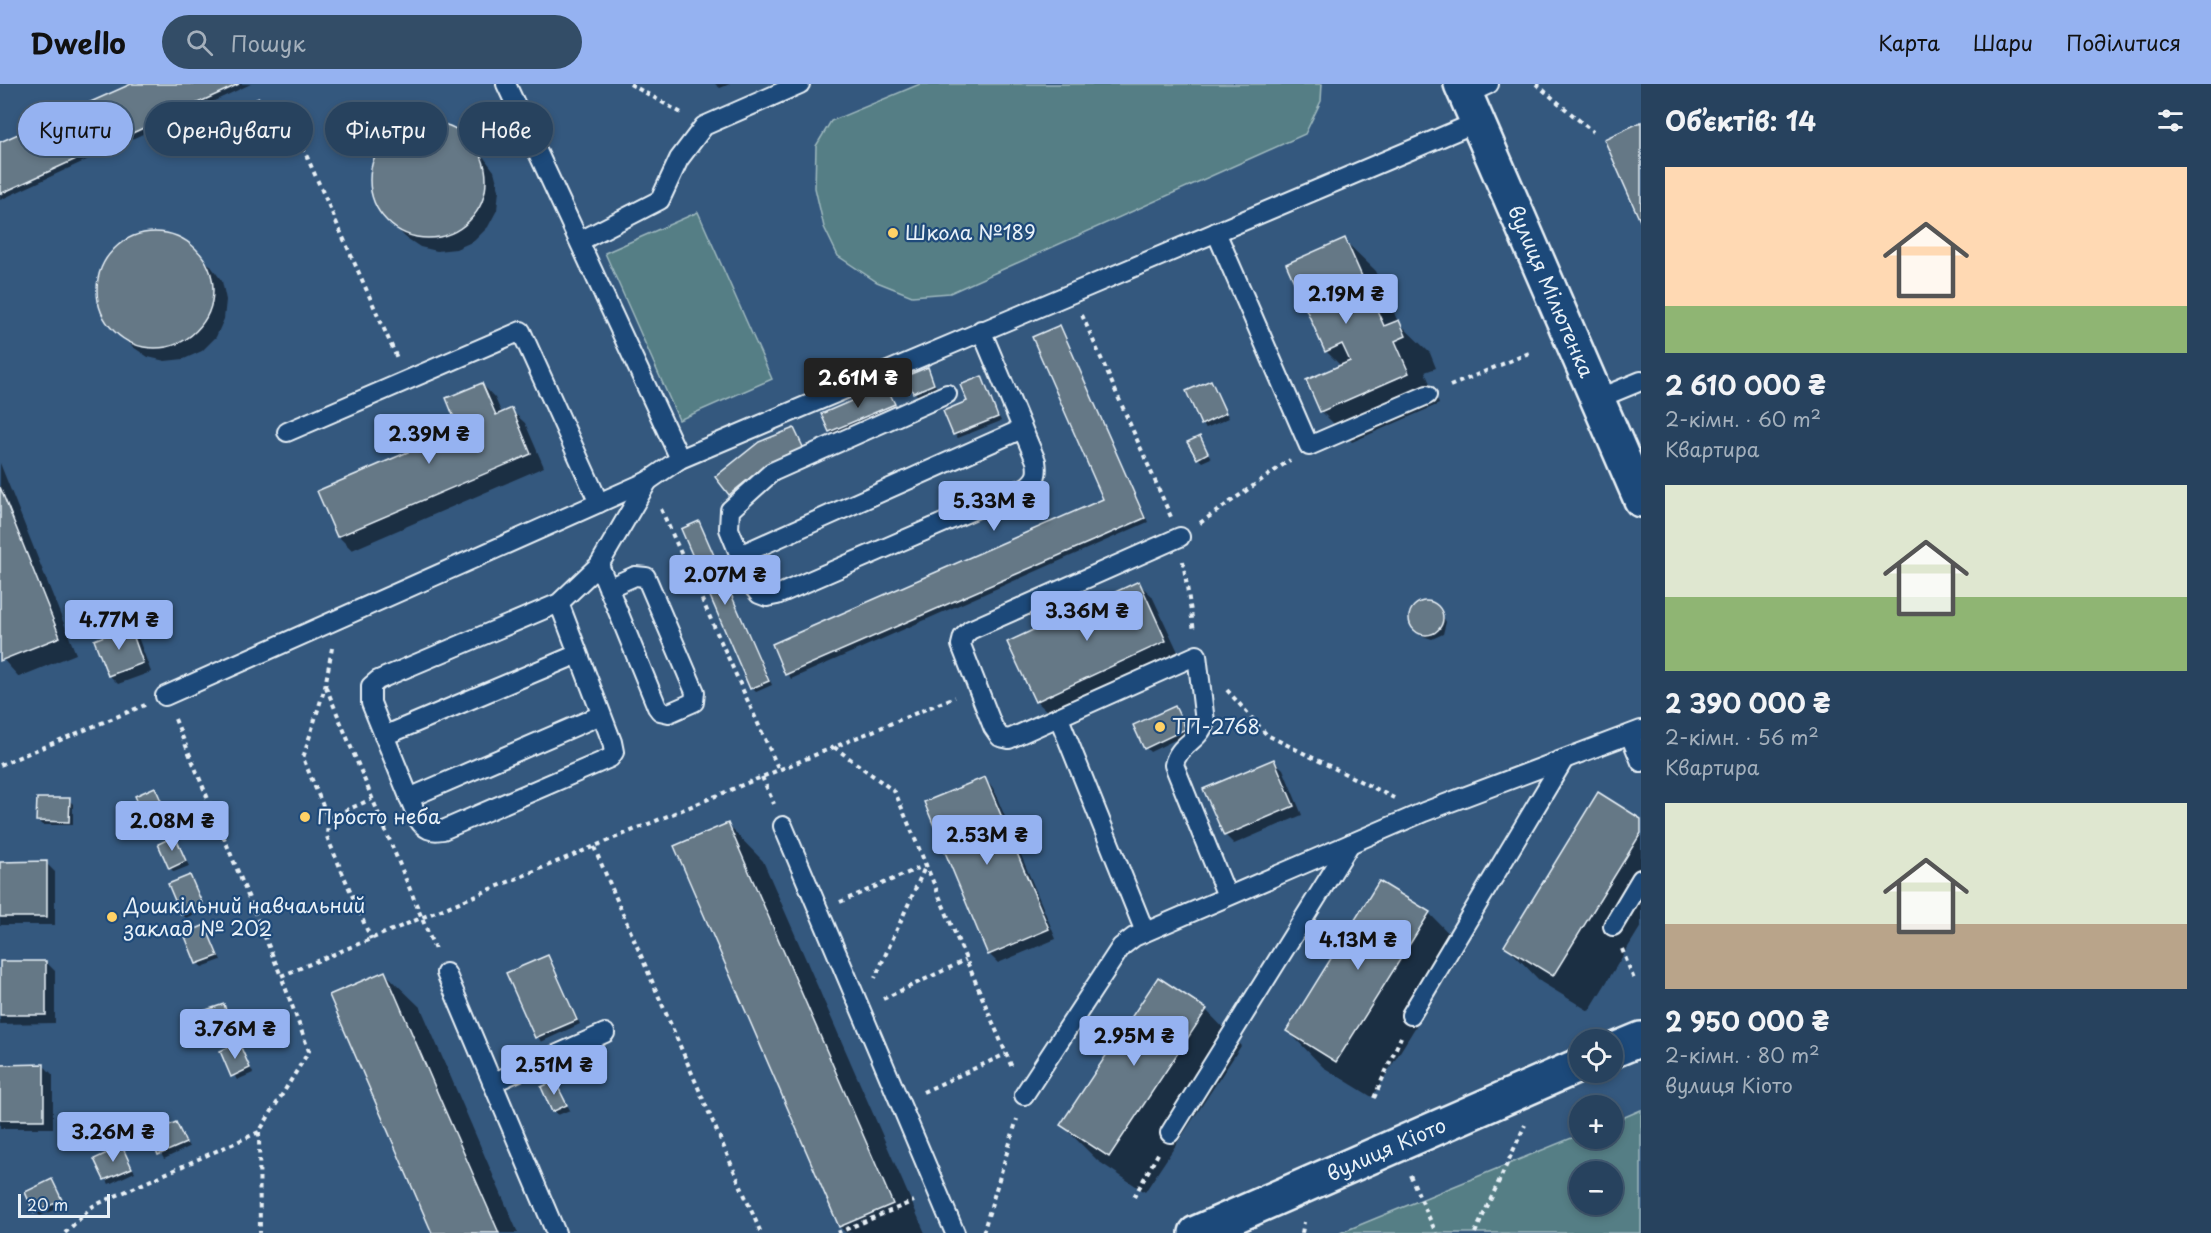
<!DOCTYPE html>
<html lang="uk">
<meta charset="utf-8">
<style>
:root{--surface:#27425e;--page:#334d67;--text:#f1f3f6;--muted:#a4b0bc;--line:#435b73;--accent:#95b2f1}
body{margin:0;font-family:"Playpen Sans",sans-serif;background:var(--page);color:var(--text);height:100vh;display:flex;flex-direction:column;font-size:22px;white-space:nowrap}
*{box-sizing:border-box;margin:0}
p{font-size:20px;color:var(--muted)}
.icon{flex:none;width:33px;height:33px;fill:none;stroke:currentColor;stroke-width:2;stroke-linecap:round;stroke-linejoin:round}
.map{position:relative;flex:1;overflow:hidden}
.details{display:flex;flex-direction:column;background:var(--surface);width:570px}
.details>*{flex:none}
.top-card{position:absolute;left:18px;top:18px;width:570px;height:54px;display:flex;gap:12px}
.fabs{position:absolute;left:1569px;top:945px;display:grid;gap:12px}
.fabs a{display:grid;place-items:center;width:54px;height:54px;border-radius:50%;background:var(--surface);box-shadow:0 3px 9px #0003,0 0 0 2px var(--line);font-size:30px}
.scale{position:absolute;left:18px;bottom:15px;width:92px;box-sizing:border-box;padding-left:6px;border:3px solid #e8f1f8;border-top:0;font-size:16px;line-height:21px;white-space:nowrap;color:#e8f1f8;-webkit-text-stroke:4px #1f4a7a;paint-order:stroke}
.price{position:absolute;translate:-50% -51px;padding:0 14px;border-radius:6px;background:var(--accent);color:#111;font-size:20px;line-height:39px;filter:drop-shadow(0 2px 3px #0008)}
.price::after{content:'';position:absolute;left:50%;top:36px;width:18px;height:14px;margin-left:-9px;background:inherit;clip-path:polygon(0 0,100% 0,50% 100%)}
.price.selected{background:#222;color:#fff}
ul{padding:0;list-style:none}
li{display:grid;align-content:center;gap:12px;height:318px;padding:0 24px}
li span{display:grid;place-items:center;height:186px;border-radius:0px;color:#555}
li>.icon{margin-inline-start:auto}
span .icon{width:108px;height:108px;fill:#fffc;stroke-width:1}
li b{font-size:26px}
h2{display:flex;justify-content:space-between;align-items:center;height:72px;padding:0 24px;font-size:26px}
.chip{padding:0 21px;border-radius:27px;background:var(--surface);box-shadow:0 3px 9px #0003,0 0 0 2px var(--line);font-size:21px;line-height:54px}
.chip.selected{background:var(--accent);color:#111}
header{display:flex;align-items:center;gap:36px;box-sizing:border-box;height:84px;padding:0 30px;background:var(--accent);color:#111}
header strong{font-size:28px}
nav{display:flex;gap:33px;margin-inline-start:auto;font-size:21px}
.search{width:420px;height:54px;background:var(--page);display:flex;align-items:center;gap:15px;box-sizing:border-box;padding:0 21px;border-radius:33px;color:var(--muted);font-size:22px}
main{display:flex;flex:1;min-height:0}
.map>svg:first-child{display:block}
.green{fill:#557e85;stroke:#9eb8be;stroke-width:1.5;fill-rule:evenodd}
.shadow{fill:#0007}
.building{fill:#657886;stroke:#e8f1f8;stroke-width:1.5}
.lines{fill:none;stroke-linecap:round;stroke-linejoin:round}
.service-casing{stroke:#e8f1f8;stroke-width:22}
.tertiary-casing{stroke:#e8f1f8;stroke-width:38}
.path{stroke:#e8f1f8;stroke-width:4;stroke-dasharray:4.5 4.5;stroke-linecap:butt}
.service{stroke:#1f4a7a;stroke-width:18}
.tertiary{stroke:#1f4a7a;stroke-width:33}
.poi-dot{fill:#ffd166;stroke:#1f4a7a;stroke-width:2}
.labels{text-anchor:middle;stroke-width:4.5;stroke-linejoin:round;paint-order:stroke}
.poi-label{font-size:20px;fill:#e8f1f8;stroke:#1f4a7a;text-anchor:start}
.street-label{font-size:20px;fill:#e8f1f8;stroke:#1f4a7a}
</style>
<header>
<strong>Dwello</strong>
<div class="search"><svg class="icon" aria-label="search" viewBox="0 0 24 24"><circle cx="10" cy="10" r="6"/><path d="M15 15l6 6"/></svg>Пошук</div>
<nav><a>Карта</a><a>Шари</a><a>Поділитися</a></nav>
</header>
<main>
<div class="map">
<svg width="1641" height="1149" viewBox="0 0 1641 1149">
<rect width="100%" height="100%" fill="#34587e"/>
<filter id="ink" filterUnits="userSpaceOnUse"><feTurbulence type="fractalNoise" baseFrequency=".0167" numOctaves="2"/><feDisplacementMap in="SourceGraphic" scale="12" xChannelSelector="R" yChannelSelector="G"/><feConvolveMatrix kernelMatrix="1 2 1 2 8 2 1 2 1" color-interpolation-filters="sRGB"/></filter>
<g filter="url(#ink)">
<g class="green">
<polygon points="920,0 1322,0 1321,17 1305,50 950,209 912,212 877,198 838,172 824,143 815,104 816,62 831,37"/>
<polygon points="698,128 772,295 679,336 605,169"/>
<path d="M 1641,1026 L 1641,1149 L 1340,1149 L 1579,1051 L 1580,1054 L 1612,1054 L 1613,1038 ZM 1580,1088 L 1612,1088 L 1612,1120 L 1580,1120 Z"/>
</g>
<g class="shadow">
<polygon points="137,0 251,0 0,116 0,60"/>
<polygon points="715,0 730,0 720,4"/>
<polygon points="259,16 270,35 244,46 240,42"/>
<polygon points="433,40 452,45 482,71 494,87 499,106 497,126 488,143 474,157 456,165 437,167 420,163 405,153 379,126 372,110 371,92 375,75 384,60 398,48 414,41"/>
<polygon points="161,150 180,155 210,181 222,197 226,216 224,235 216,253 202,267 184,275 165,277 148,273 133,263 107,235 100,219 99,202 103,185 112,169 125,158 141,151"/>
<polygon points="1344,156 1376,187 1398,238 1430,269 1436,284 1425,288 1439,320 1352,358 1321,327 1341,282 1326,267"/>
<polygon points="1059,243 1148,438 791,595 774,561 1105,415"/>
<polygon points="927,285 937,304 918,312 914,308"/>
<polygon points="981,294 1001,337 958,354 954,350"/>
<polygon points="1210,298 1229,334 1206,344 1202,340"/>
<polygon points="482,300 495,314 502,330 511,326 525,339 544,383 352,466 338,452 461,347"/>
<polygon points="886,303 898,324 834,351 830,347"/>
<polygon points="794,345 807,369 734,414 730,410"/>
<polygon points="1199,354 1211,374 1202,378 1198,374"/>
<polygon points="0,379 76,570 19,593 0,572"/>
<polygon points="699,439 772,601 756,608 752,604"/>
<polygon points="1138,499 1152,512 1179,570 1050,630 1036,617"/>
<polygon points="1426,518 1437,522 1446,538 1443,550 1432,555 1420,551 1410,538 1414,524"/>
<polygon points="129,544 138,553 151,588 118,600 109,591"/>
<polygon points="1175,623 1189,649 1150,668 1146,664"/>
<polygon points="1274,677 1283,685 1302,731 1234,760 1225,751"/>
<polygon points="984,695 993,704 1056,855 998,879 989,870"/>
<polygon points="154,705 172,739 154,747 150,743"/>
<polygon points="69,716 73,720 73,741 42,741 38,737"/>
<polygon points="1641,737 1641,842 1589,927 1541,898 1506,862"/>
<polygon points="728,741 763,777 925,1149 846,1149 840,1143"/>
<polygon points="175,754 189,782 174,788 170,784"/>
<polygon points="0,779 46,779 55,788 55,841 0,841"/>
<polygon points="190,793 206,826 186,834 182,830"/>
<polygon points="1429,829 1464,865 1372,1013 1323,983 1288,947"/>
<polygon points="205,843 221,876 202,883 197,879"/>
<polygon points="547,872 580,940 541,958 508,890"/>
<polygon points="0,878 46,878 55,887 55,939 0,940"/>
<polygon points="385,889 421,924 518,1149 433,1149"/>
<polygon points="224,922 228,926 235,949 210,957 206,952"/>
<polygon points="1206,926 1241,962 1145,1108 1098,1077 1062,1041"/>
<polygon points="239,961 253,989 237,996 222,968"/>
<polygon points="0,982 44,982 53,991 53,1044 0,1044"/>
<polygon points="555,999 570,1026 558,1031 554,1027"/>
<polygon points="176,1039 189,1063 164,1075 151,1051"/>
<polygon points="121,1064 135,1088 109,1100 96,1076"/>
<polygon points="52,1097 65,1121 40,1132 36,1128"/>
</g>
<g class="building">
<polygon points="131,0 239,0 0,110 0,58"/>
<polygon points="259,14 267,31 239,43 231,26"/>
<polygon points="1641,38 1641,139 1604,55"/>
<circle cx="428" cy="96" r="58"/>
<circle cx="155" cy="206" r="58"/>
<polygon points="1345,154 1384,242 1399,236 1406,252 1395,257 1409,289 1320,328 1306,296 1350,277 1342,260 1325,268 1286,180"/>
<polygon points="1060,241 1145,434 785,591 772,560 1103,415 1032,253"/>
<polygon points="928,283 934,300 913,309 906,292"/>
<polygon points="982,292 998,333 953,351 943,327 967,317 960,301"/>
<polygon points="1211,296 1226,329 1201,341 1186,307"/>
<polygon points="482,299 496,331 512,324 531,370 337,453 317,407 459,346 446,314"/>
<polygon points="886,302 895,320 829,348 821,330"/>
<polygon points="794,344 804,365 767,380 729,411 715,393 759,358"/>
<polygon points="1200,352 1208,369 1197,375 1187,358"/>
<polygon points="0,403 60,553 0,577"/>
<polygon points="699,437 769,597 750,605 681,445"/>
<polygon points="1139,497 1166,557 1035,618 1007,558"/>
<circle cx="1426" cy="534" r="17"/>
<polygon points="130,542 143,579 108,592 94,556"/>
<polygon points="1175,622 1186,645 1144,665 1133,641"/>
<polygon points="1274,675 1294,722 1224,752 1203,705"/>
<polygon points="985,693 1049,845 988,871 924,718"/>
<polygon points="155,703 169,735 149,744 135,712"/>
<polygon points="1598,708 1641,735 1641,749 1553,892 1504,862"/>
<polygon points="37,714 70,714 69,738 36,737"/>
<polygon points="728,739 893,1120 839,1143 674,762"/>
<polygon points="175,752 186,777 169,785 158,760"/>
<polygon points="47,777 47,833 0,833 0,778"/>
<polygon points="190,791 203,821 181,831 168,800"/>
<polygon points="1379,797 1430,828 1336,978 1286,947"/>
<polygon points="205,841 218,872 196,880 184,850"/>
<polygon points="548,871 577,936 535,954 506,889"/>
<rect x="0" y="877" width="46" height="54"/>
<polygon points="385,887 444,1024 499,1149 432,1149 329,911"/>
<polygon points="1158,893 1207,925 1109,1073 1060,1041"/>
<polygon points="224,920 232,945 205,953 197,929"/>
<polygon points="239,959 250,984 231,993 220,967"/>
<polygon points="44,980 44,1036 0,1036 0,981"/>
<polygon points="555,997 567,1021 552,1028 541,1003"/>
<polygon points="176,1038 186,1059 158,1071 149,1050"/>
<polygon points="122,1062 132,1084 104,1096 94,1075"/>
<polygon points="52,1095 62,1116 34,1129 25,1108"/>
</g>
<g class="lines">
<g class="service-casing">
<g id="service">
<polyline points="506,0 680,375"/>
<polyline points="1465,11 1489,0"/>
<polyline points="1216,148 1309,362 1427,311"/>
<polyline points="580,157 660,116 679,75 704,42 800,0"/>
<path d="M 947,310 L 772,388 L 730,426 L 729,445 L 752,501 L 759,510 L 767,513 L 777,511 L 1026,403 C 1037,395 1038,389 1036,377 L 981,246"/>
<polyline points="1597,315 1641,297"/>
<polyline points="287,348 521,247 599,419"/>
<path d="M 1180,453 L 970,546 L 963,553 L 961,561 L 993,643 L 1000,653 L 1009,655 L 1197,571 L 1205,638 C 1199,658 1178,660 1174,681 L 1227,812"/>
<polyline points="740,471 1022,345"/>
<polyline points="599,481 657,623 660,627 669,629 694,618 695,608 646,493 635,492 608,504"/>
<path d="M 559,519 L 378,596 L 371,602 L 371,619 L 418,735 C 425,746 431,748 443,746 L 610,674 L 614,668 L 612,658 L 559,519 L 599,481 L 648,397"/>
<polyline points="165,612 648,397 680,375 1477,38"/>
<polyline points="1059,634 1145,848"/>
<polyline points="1630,651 1641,678"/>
<polyline points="384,652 578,570"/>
<polyline points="409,714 601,631"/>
<polyline points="783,742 955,1149"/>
<polyline points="1613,842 1641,795"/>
<polyline points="446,889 556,1149"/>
<polyline points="1411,931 1563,677"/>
<polyline points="492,999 605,949"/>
<polyline points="1024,1011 1121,863 1134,853 1424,728 1641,646"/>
<polyline points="1170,1049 1350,760"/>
</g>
</g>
<g class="tertiary-casing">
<g id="tertiary">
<path id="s1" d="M 1461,0 L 1641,416"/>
<polyline points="1612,967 1641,955"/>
<path id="s2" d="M 1196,1149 L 1580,981"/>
</g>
</g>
<g class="path">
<polyline points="630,0 683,30"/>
<polyline points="1536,0 1593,48"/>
<polyline points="299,55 397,274"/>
<polyline points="1082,231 1171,433"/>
<polyline points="1450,302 1529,269"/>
<polyline points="661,425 779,686"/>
<polyline points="1200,439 1290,376"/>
<polyline points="1183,477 1194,547"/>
<polyline points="332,564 325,603 303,674 328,734 327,753 371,855"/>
<polyline points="326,603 436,868"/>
<polyline points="1227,606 1267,651 1394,714"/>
<polyline points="175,635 281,892"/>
<polyline points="834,663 895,708 1013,986"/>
<polyline points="0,681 145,621"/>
<polyline points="762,693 774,720"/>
<polyline points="328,734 372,715"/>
<polyline points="594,763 761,1149"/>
<polyline points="840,818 926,781 875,894"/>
<polyline points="1622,865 1635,898"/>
<polyline points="883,915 966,876"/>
<polyline points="923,1008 1006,970"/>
<polyline points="1374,1014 1401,953"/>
<polyline points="259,1048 260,1149"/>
<polyline points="1410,1091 1436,1149"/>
<polyline points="1134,1113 1159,1068"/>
<polyline points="65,1149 93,1122 259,1048 309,967 281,892 955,613"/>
<polyline points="837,1149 914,1117"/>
<polyline points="983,1149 1017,1035"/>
<polyline points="1302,1149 1304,1138"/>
<polyline points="1475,1149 1525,1041"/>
</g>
<use href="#service" class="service"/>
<use href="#tertiary" class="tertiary"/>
</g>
</g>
<g class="poi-dot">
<circle cx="893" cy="149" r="6"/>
<circle cx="1160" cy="643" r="6"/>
<circle cx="305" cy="733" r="6"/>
<circle cx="112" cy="833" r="6"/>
</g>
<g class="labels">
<g class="poi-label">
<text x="905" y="156">Школа №189</text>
<text x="1172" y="650">ТП-2768</text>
<text x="317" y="740">Просто неба</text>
<text x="124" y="829">Дошкільний навчальний<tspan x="124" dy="23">заклад № 202</tspan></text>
</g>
<g class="street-label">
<text dy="7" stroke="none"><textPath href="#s1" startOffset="226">вулиця Мілютенка</textPath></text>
<text dy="7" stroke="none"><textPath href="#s2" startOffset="208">вулиця Кіото</textPath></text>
</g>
</g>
</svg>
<div class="fabs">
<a><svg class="icon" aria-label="locate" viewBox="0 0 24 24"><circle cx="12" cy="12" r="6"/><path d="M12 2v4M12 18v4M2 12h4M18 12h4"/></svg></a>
<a>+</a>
<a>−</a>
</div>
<div class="scale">20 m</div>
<b class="price" style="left:1346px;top:241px">2.19M ₴</b>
<b class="price selected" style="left:858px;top:325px">2.61M ₴</b>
<b class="price" style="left:429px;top:381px">2.39M ₴</b>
<b class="price" style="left:994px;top:448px">5.33M ₴</b>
<b class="price" style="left:725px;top:522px">2.07M ₴</b>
<b class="price" style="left:1087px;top:558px">3.36M ₴</b>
<b class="price" style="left:119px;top:567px">4.77M ₴</b>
<b class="price" style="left:172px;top:768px">2.08M ₴</b>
<b class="price" style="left:987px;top:782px">2.53M ₴</b>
<b class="price" style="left:1358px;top:887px">4.13M ₴</b>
<b class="price" style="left:235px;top:976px">3.76M ₴</b>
<b class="price" style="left:1134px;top:983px">2.95M ₴</b>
<b class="price" style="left:554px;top:1012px">2.51M ₴</b>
<b class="price" style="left:113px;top:1079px">3.26M ₴</b>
<div class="top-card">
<a class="chip selected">Купити</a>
<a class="chip">Орендувати</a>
<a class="chip">Фільтри</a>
<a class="chip">Нове</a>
</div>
</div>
<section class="details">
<h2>Об’єктів: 14<svg class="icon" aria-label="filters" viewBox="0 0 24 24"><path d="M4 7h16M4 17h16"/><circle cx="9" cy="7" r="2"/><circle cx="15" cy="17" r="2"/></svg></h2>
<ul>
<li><span style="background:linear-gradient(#ffd9b3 75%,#8fb573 0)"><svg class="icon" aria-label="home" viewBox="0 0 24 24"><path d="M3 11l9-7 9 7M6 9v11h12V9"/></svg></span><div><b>2 610 000 ₴</b><p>2-кімн. · 60 m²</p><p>Квартира</p></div></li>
<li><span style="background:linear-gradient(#dfe7d0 60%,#8fb573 0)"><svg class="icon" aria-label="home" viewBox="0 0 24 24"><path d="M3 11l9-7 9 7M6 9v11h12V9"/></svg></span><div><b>2 390 000 ₴</b><p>2-кімн. · 56 m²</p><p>Квартира</p></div></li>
<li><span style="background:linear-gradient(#dfe7d0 65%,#b9a48a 0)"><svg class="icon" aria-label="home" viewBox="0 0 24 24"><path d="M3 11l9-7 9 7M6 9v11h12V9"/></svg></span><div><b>2 950 000 ₴</b><p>2-кімн. · 80 m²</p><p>вулиця Кіото</p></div></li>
</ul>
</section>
</main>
